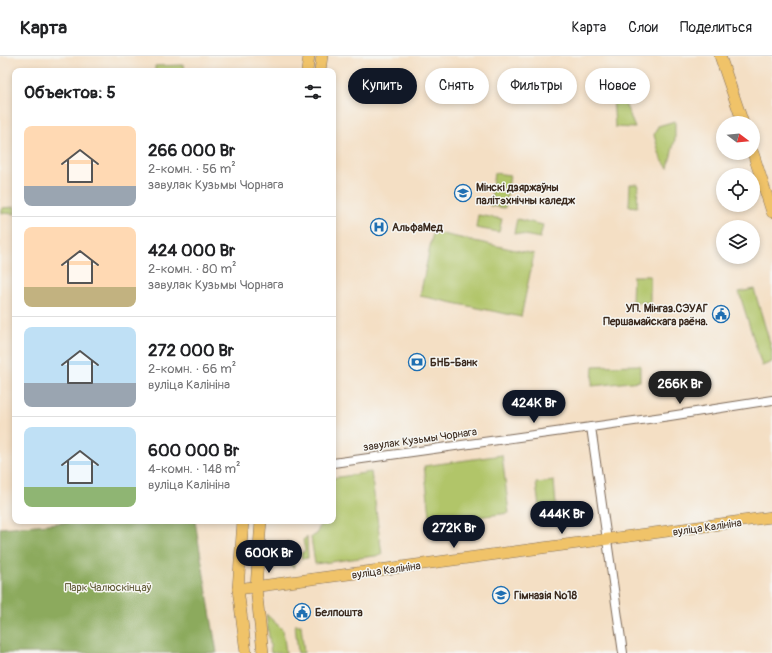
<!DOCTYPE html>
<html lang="ru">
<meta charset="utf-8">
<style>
:root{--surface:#fff;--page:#f6f6f6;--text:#202124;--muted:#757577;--line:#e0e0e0;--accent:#111827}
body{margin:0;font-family:Pangolin,sans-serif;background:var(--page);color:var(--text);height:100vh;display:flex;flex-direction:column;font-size:15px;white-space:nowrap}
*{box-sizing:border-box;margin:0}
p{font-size:13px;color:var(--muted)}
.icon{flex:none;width:22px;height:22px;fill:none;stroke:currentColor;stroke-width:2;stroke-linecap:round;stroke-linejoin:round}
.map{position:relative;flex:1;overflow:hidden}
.drawer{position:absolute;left:12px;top:12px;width:324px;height:456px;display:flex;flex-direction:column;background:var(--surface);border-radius:8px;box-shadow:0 2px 6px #0003}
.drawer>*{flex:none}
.hud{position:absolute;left:348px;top:12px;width:364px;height:36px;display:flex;gap:8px}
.needle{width:26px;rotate:106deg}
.controls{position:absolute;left:716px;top:60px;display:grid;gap:8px}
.controls a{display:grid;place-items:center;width:44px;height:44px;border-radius:50%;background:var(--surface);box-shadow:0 2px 6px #0003;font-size:20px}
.price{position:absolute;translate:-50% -34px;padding:0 9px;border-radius:14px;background:var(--accent);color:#fff;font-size:13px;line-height:26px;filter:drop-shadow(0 1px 2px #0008)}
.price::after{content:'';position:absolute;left:50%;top:24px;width:12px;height:9px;margin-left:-6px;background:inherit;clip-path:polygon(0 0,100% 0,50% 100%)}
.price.selected{background:#222;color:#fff}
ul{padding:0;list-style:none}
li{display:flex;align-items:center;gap:12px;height:100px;padding:0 12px}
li+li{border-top:1px solid var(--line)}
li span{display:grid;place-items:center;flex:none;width:112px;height:80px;border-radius:8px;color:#555}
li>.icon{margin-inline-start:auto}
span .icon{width:48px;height:48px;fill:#fffc;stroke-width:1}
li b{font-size:17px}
h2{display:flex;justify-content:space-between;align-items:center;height:48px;padding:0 12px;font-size:17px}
.pill{padding:0 14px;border-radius:18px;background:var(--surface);box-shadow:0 2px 6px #0003;font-size:14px;line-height:36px}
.pill.selected{background:var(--accent);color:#fff}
header{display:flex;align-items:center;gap:24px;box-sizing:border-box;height:56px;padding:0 20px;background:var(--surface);border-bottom:1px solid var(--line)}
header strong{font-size:19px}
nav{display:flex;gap:22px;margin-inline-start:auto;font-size:14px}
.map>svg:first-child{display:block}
.green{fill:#b1c569;stroke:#767844}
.forest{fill:#8caa5d;stroke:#646a3e}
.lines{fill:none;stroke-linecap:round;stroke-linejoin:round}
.minor-casing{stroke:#7c6958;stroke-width:10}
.major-casing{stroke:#7c6958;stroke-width:12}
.minor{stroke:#fff;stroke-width:8}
.major{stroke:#f0c369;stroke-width:11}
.labels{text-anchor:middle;stroke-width:3;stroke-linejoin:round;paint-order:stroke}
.poi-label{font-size:11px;font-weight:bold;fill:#3b2a1e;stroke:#f6f6f2;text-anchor:start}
.street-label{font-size:11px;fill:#3b2a1e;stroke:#f6f6f2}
.park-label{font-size:11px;fill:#5e5834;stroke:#f6f6f2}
</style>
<header>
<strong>Карта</strong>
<nav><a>Карта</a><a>Слои</a><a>Поделиться</a></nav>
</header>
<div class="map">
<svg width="772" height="597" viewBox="0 0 772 597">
<rect width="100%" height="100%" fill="#f6f6f2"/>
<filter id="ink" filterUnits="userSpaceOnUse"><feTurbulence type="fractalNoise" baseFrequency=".025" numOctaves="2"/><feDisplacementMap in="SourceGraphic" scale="8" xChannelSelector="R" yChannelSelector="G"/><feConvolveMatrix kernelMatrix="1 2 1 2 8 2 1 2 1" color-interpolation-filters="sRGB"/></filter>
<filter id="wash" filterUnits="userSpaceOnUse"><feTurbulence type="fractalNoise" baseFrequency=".012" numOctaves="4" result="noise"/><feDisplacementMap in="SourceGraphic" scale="16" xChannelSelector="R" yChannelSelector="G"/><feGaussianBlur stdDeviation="0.9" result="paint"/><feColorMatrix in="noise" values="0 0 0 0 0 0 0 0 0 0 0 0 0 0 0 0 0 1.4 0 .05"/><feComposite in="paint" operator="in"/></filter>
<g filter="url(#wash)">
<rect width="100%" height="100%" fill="#f4dfc4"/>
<g class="green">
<polygon points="184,9 185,15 155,15 155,10"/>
<polygon points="612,24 616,25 635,72 615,71"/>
<polygon points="675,65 675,83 668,112 661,103 654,79 658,70"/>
<polygon points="494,117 510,119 505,152 490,150"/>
<polygon points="630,128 638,128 637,151 629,150"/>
<polygon points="15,151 15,158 2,157 2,152"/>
<polygon points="478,159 502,163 499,176 476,172"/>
<polygon points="517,163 543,169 540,182 514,177"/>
<polygon points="433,176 534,198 521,261 420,240"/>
<polygon points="633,220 650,220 650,247 632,246"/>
<polygon points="754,233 772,294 772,306 762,310 739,236"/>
<polygon points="640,309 640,325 592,330 593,310"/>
<polygon points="502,399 509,457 431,467 424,410"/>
<polygon points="371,416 382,499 315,508 311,481 317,478 321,465 333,465 333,422"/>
<polygon points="554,425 556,449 539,451 536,427"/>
<polygon points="307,481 308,502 302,503 301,497 305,495 303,484"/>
<polygon points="286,486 289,486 291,489 294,512 289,508"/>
<polygon points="266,558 283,574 286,597 271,597"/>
<polygon points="295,569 301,569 304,597 298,597"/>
</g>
<polygon class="forest" points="83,465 195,465 217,597 0,597 0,472"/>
</g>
<g filter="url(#ink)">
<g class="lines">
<g class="minor-casing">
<g id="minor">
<polyline points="591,371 623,597"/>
<polyline points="333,407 670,360 772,344"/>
</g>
</g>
<g class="major-casing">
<g id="major">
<polyline points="720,0 743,67"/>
<polyline points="307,15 309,0"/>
<polyline points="320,15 322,0"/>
<polyline points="753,97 772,156"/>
<polyline points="243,465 238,533 246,597"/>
<polyline points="261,465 256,531 263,597"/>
<polyline points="238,533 772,461"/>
</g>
</g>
<use href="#minor" class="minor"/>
<use href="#major" class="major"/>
</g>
</g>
<defs>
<g id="university-ring" transform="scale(0.9)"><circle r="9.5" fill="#f6f6f2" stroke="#1f6fb2" stroke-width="1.5"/><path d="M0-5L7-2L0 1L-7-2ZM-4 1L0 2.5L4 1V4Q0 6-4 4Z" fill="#1f6fb2"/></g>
<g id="hospital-ring" transform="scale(0.9)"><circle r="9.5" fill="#f6f6f2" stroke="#1f6fb2" stroke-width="1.5"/><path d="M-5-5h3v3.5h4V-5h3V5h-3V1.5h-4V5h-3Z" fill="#1f6fb2"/></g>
<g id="civic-ring" transform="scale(0.9)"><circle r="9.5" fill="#f6f6f2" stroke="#1f6fb2" stroke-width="1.5"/><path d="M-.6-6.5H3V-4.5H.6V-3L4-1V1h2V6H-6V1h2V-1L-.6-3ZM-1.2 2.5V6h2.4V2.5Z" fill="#1f6fb2"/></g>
<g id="bank-ring" transform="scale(0.9)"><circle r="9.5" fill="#f6f6f2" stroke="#1f6fb2" stroke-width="1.5"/><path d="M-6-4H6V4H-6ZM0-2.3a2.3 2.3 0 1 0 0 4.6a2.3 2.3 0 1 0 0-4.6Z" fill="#1f6fb2"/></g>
<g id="school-ring" transform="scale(0.9)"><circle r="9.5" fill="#f6f6f2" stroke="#1f6fb2" stroke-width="1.5"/><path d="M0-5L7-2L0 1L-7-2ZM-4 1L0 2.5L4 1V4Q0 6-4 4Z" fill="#1f6fb2"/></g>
</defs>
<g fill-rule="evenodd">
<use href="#university-ring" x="463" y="137"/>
<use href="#hospital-ring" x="379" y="171"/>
<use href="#civic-ring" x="721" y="258"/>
<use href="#bank-ring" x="417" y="306"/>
<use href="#school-ring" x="501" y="539"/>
<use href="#civic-ring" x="302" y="556"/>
</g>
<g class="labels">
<g class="poi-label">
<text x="476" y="135">Мінскі дзяржаўны<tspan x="476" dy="13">палітэхнічны каледж</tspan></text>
<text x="392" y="175">АльфаМед</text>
<text x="708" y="256" text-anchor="end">УП. Мінгаз.СЭУАГ<tspan x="708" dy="13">Першамайскага раёна.</tspan></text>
<text x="430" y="310">БНБ-Банк</text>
<text x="514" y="543">Гімназія №18</text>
<text x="315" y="560">Белпошта</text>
</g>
<g class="street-label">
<text transform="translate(420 383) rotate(-8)" y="4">завулак Кузьмы Чорнага</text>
<text transform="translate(707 471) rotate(-8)" y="4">вуліца Калініна</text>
<text transform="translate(386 514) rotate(-8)" y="4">вуліца Калініна</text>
</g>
<g class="park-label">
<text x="108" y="535">Парк Чалюскінцаў</text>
</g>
</g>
</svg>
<div class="controls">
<a><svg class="needle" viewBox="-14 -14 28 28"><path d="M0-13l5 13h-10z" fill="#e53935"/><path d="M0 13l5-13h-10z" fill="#757577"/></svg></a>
<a><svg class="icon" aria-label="locate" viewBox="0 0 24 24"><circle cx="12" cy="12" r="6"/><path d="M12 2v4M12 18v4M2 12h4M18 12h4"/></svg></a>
<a><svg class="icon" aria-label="layers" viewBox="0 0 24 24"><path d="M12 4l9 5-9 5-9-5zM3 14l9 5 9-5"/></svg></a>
</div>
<b class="price selected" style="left:680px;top:349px">266K Br</b>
<b class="price" style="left:534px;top:368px">424K Br</b>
<b class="price" style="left:562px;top:479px">444K Br</b>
<b class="price" style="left:454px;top:493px">272K Br</b>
<b class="price" style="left:269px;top:518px">600K Br</b>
<div class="hud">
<a class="pill selected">Купить</a>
<a class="pill">Снять</a>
<a class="pill">Фильтры</a>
<a class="pill">Новое</a>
</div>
<section class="drawer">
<h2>Объектов: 5<svg class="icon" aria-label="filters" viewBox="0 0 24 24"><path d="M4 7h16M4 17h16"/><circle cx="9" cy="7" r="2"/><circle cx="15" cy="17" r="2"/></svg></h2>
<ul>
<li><span style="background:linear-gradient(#ffd9b3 75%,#9aa5b1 0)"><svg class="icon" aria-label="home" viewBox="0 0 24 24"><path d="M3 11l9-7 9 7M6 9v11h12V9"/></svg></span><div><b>266 000 Br</b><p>2-комн. · 56 m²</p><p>завулак Кузьмы Чорнага</p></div></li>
<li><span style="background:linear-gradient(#ffd9b3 75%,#c2b280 0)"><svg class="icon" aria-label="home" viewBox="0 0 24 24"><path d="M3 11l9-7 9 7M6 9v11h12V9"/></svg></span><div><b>424 000 Br</b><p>2-комн. · 80 m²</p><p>завулак Кузьмы Чорнага</p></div></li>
<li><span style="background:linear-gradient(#bfe0f5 70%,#9aa5b1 0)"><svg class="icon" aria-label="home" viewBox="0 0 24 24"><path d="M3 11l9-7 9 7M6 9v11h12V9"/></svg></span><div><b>272 000 Br</b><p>2-комн. · 66 m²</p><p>вуліца Калініна</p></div></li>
<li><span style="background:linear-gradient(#bfe0f5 75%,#8fb573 0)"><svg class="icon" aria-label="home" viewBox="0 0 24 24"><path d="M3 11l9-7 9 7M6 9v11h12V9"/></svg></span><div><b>600 000 Br</b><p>4-комн. · 148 m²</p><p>вуліца Калініна</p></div></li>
</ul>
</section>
</div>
